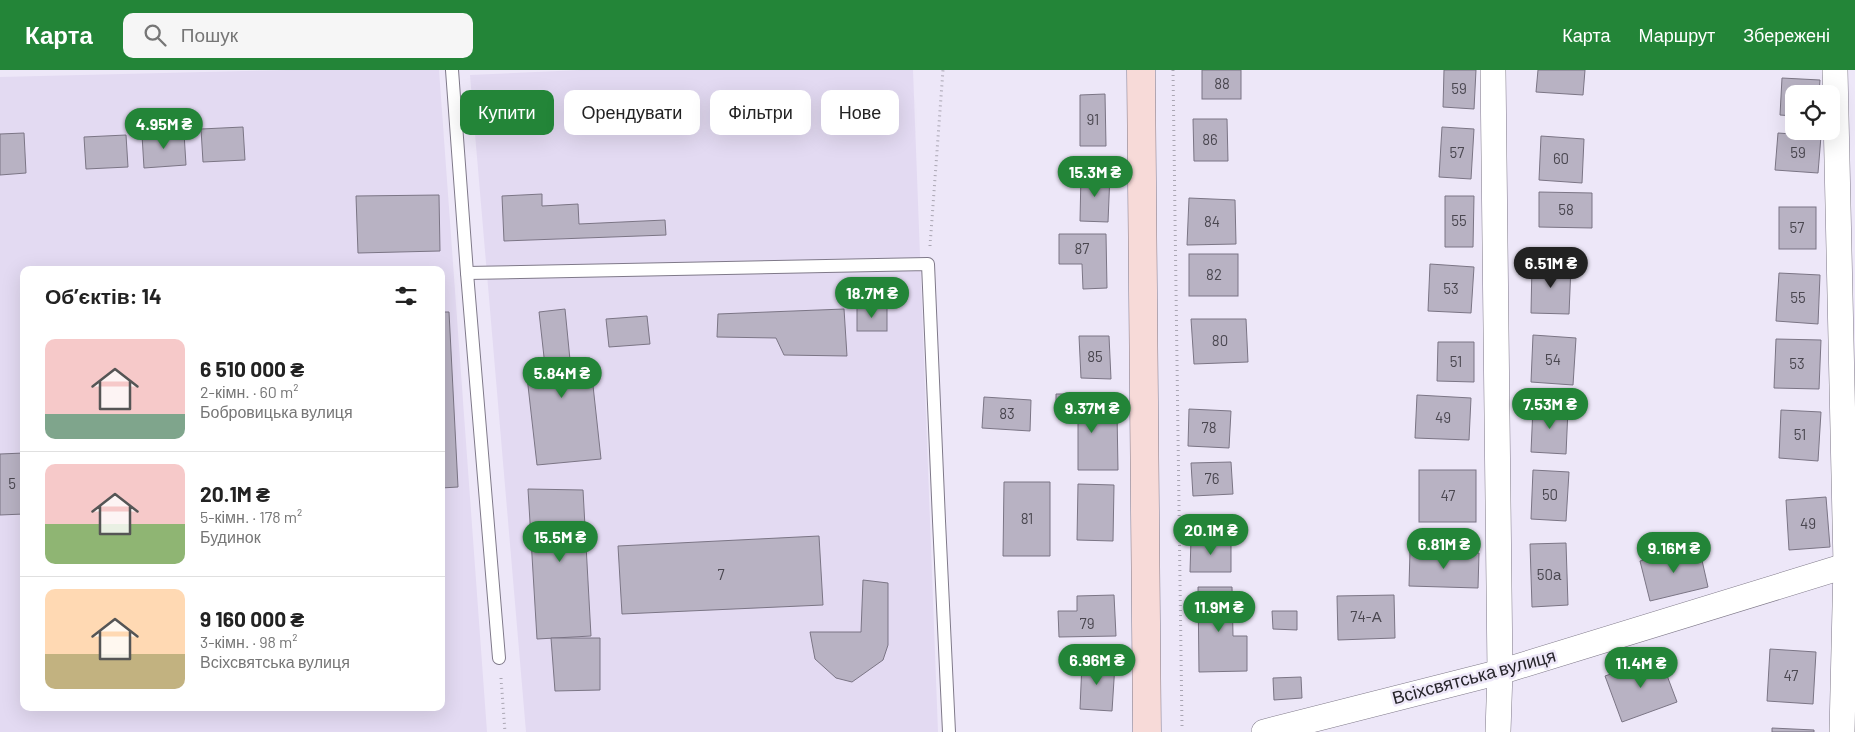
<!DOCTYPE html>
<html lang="uk">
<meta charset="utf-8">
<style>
:root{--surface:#fff;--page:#f6f6f6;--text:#222;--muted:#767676;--line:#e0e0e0;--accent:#238538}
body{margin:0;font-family:Barlow,sans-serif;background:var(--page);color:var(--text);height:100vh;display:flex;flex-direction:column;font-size:19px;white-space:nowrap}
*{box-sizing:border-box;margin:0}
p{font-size:16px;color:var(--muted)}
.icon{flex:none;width:28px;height:28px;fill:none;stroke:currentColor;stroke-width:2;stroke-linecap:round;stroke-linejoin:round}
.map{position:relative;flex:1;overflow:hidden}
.panel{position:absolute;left:20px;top:196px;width:425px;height:445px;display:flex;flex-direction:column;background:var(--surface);border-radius:10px;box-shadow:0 5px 20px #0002}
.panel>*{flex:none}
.hud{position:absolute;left:460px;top:20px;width:475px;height:45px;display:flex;gap:10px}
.tools{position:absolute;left:1785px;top:15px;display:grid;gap:10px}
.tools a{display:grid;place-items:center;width:55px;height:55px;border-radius:10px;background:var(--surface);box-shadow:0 5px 20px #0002;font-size:25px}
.price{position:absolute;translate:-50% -42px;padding:0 11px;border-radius:18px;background:var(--accent);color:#fff;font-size:16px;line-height:32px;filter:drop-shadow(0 1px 2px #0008)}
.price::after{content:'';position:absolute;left:50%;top:30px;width:15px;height:11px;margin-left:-8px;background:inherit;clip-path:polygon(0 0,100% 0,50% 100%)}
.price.on{background:#222;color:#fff}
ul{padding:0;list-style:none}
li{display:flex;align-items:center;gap:15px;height:125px;padding:0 25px}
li+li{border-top:1px solid var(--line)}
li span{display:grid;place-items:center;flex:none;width:140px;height:100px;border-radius:10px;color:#555}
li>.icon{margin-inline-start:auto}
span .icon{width:60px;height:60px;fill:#fffc;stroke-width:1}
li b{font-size:21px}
h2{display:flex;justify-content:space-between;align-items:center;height:60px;padding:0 25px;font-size:21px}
.pill{padding:0 18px;border-radius:10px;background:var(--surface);box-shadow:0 5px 20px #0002;font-size:18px;line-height:45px}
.pill.on{background:var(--accent);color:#fff}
header{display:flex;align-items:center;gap:30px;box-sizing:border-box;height:70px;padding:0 25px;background:var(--accent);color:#fff}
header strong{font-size:24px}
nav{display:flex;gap:28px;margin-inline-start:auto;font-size:18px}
.search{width:350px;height:45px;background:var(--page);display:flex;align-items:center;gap:12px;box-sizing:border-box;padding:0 18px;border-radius:10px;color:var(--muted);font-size:19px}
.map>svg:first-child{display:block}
.built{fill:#e3daf2;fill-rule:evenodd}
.building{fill:#b8b2c3;stroke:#7b7585}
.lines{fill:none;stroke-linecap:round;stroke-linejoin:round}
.lane-casing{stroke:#7f7989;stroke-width:14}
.street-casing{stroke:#7f7989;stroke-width:26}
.secondary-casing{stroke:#7f7989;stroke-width:29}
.path{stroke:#aaa6b3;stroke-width:3;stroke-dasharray:1 4;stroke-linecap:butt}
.lane{stroke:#fff;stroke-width:12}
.street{stroke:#fff;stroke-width:25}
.secondary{stroke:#f7dad8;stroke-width:28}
.labels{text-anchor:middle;stroke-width:5;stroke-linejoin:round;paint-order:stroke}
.number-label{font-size:15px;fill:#4a4750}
.street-label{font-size:18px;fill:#252329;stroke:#ede7f8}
</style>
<header>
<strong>Карта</strong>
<div class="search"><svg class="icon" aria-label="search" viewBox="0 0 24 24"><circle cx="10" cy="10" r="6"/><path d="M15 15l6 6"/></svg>Пошук</div>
<nav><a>Карта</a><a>Маршрут</a><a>Збережені</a></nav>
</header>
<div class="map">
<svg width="1855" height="662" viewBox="0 0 1855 662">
<rect width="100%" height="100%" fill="#ede7f8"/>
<g class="built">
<path d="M 288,0 L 439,0 L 487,662 L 0,662 L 0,7 ZM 24,200 L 441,200 L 441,638 L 24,638 Z"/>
<polygon points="580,0 913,0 938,662 526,662 470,5"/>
</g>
<g class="building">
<rect x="1202" y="0" width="39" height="29"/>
<polygon points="1444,0 1476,0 1474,39 1443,37"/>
<polygon points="1538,0 1585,0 1583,25 1536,22"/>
<polygon points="1782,8 1820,10 1819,24 1794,24 1794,46 1780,45"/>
<polygon points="1105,24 1106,76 1080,76 1080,25"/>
<polygon points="1193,49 1227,49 1228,91 1194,91"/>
<polygon points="243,57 245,90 203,92 201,59"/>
<polygon points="1442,57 1474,59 1471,109 1439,107"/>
<polygon points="24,63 26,103 0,105 0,64"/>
<polygon points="184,63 186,95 144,98 142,65"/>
<polygon points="1778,63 1821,66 1818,103 1775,100"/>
<polygon points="126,65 128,97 86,99 84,67"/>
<polygon points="1541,66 1584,69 1582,113 1539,110"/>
<polygon points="1081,104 1110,104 1108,152 1080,151"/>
<polygon points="1539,122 1592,123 1592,158 1539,157"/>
<polygon points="542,124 542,136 578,134 579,154 665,150 666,165 504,171 502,126"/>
<polygon points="439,125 440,181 358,183 356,126"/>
<polygon points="1445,126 1474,126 1473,177 1445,177"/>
<polygon points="1189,128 1235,130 1236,174 1187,175"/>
<rect x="1779" y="137" width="37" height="42"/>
<polygon points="1059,164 1106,164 1107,218 1083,219 1082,194 1059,194"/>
<rect x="1189" y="184" width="49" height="42"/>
<polygon points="1430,194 1474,197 1471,243 1428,241"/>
<polygon points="1532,194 1571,195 1569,244 1531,243"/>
<polygon points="1779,203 1820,205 1818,254 1776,251"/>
<rect x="857" y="236" width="30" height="25"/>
<polygon points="565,239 570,290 590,288 601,389 537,395 526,298 545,296 539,242"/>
<polygon points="844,239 847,286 784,285 776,268 717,267 718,244"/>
<polygon points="441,242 449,242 458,417 441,418"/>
<polygon points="647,246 650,274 609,277 606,249"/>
<polygon points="1191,249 1246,249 1248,292 1194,294"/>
<polygon points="1533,265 1576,268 1573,315 1531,312"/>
<polygon points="1079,266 1109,266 1111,309 1081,308"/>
<polygon points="1776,269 1821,270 1819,319 1774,318"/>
<polygon points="1438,272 1474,272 1474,312 1437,311"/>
<polygon points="1056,324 1086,324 1086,342 1117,342 1118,400 1078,400 1078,344 1056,344"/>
<polygon points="1417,325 1471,328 1469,370 1415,368"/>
<polygon points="984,327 1031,330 1030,361 982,358"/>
<polygon points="1533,337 1568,339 1566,384 1531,382"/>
<polygon points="1189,339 1231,341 1229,378 1188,376"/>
<polygon points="1781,340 1821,342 1818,391 1779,388"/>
<polygon points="24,383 24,444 0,445 0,384"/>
<polygon points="1231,392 1233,424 1193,426 1191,393"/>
<rect x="1419" y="400" width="57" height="52"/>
<polygon points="1533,400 1569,402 1566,451 1531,449"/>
<polygon points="1004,412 1050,412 1050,486 1003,486"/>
<polygon points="1078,414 1114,415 1113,471 1077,470"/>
<polygon points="528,419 583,420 591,566 537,569"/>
<polygon points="1826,427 1830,477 1789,480 1786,430"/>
<polygon points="819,466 823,535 622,544 618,476"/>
<polygon points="1191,469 1231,469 1231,502 1190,502"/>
<polygon points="1566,473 1568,535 1532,537 1530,474"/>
<polygon points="1699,477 1708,517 1650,531 1640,491"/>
<polygon points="1410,481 1479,483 1478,518 1409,516"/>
<polygon points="863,510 888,513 888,575 883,590 852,612 836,608 815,589 810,562 861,562"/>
<polygon points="1198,517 1232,517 1233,566 1247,566 1247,601 1199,602"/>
<polygon points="1114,525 1116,566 1059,567 1058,541 1077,541 1077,526"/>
<polygon points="1394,525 1395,568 1338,570 1337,526"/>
<polygon points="1272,541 1297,541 1297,560 1273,559"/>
<polygon points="551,568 600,568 600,620 555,621"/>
<polygon points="1770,579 1816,582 1813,634 1767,631"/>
<polygon points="1660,587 1677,632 1622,652 1605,606"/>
<polygon points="1082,592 1115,594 1112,641 1080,639"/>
<polygon points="1301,607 1302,628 1274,630 1273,608"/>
<polygon points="1772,658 1814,660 1814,662 1772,662"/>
</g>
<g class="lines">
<g class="lane-casing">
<g id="lane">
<polyline points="452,0 467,203 499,588"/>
<polyline points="467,203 928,194 939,451 949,662"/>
</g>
</g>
<g class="street-casing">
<g id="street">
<polyline points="1493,0 1500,602 1498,662"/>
<polyline points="1835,0 1846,495 1842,662"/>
<polyline points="1264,662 1500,602 1855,493"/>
</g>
</g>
<g class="secondary-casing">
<polyline id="secondary" points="1141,0 1147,662"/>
</g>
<g class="path">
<polyline points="1173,0 1182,656"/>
<polyline points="930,176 943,0"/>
<polyline points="501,608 505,662"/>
</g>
<use href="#lane" class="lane"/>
<use href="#street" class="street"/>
<use href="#secondary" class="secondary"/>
</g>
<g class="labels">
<g class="number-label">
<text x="1222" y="19">88</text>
<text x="1459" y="24">59</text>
<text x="1093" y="55">91</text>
<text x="1210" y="75">86</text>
<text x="1457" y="88">57</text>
<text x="1798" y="88">59</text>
<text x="1561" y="94">60</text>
<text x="1566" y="145">58</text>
<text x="1459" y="156">55</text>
<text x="1212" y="157">84</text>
<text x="1797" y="163">57</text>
<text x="1082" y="184">87</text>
<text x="1214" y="210">82</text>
<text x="1451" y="224">53</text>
<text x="1798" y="233">55</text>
<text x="1220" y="276">80</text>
<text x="1095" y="292">85</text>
<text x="1553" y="295">54</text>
<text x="1456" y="297">51</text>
<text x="1797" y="299">53</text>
<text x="1007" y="349">83</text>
<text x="1443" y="353">49</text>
<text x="1209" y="363">78</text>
<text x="1800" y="370">51</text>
<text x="1212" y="414">76</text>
<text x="12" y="419">5</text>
<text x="1550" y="430">50</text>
<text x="1448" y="431">47</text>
<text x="1027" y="454">81</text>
<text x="1808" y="459">49</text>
<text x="721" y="510">7</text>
<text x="1549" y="510">50а</text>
<text x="1366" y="552">74-А</text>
<text x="1087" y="559">79</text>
<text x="1791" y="611">47</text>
</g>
<g class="street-label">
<text transform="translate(1474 607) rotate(-15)" y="6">Всіхсвятська вулиця</text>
</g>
</g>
</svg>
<div class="tools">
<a><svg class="icon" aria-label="locate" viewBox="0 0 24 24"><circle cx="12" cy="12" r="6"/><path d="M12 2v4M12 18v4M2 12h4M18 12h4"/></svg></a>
</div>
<b class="price" style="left:164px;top:80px">4.95M ₴</b>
<b class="price" style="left:1095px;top:128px">15.3M ₴</b>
<b class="price on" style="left:1551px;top:219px">6.51M ₴</b>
<b class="price" style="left:872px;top:249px">18.7M ₴</b>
<b class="price" style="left:562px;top:329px">5.84M ₴</b>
<b class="price" style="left:1550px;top:360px">7.53M ₴</b>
<b class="price" style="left:1092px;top:364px">9.37M ₴</b>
<b class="price" style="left:1211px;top:486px">20.1M ₴</b>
<b class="price" style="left:560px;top:493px">15.5M ₴</b>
<b class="price" style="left:1444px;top:500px">6.81M ₴</b>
<b class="price" style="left:1674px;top:504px">9.16M ₴</b>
<b class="price" style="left:1219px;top:563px">11.9M ₴</b>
<b class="price" style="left:1097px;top:616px">6.96M ₴</b>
<b class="price" style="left:1641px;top:619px">11.4M ₴</b>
<div class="hud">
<a class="pill on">Купити</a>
<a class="pill">Орендувати</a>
<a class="pill">Фільтри</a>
<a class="pill">Нове</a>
</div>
<section class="panel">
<h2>Об’єктів: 14<svg class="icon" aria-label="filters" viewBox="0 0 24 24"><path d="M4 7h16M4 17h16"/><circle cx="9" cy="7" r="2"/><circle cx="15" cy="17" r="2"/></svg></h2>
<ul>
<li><span style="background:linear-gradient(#f6c9c9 75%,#7fa58c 0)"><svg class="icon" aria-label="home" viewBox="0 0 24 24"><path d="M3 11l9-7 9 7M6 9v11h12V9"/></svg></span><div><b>6 510 000 ₴</b><p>2-кімн. · 60 m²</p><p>Бобровицька вулиця</p></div></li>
<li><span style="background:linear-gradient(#f6c9c9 60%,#8fb573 0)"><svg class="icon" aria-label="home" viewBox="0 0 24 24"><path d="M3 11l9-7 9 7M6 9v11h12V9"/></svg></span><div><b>20.1M ₴</b><p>5-кімн. · 178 m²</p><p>Будинок</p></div></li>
<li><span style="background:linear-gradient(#ffd9b3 65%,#c2b280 0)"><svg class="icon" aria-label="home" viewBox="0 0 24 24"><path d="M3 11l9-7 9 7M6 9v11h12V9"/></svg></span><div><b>9 160 000 ₴</b><p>3-кімн. · 98 m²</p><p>Всіхсвятська вулиця</p></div></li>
</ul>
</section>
</div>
